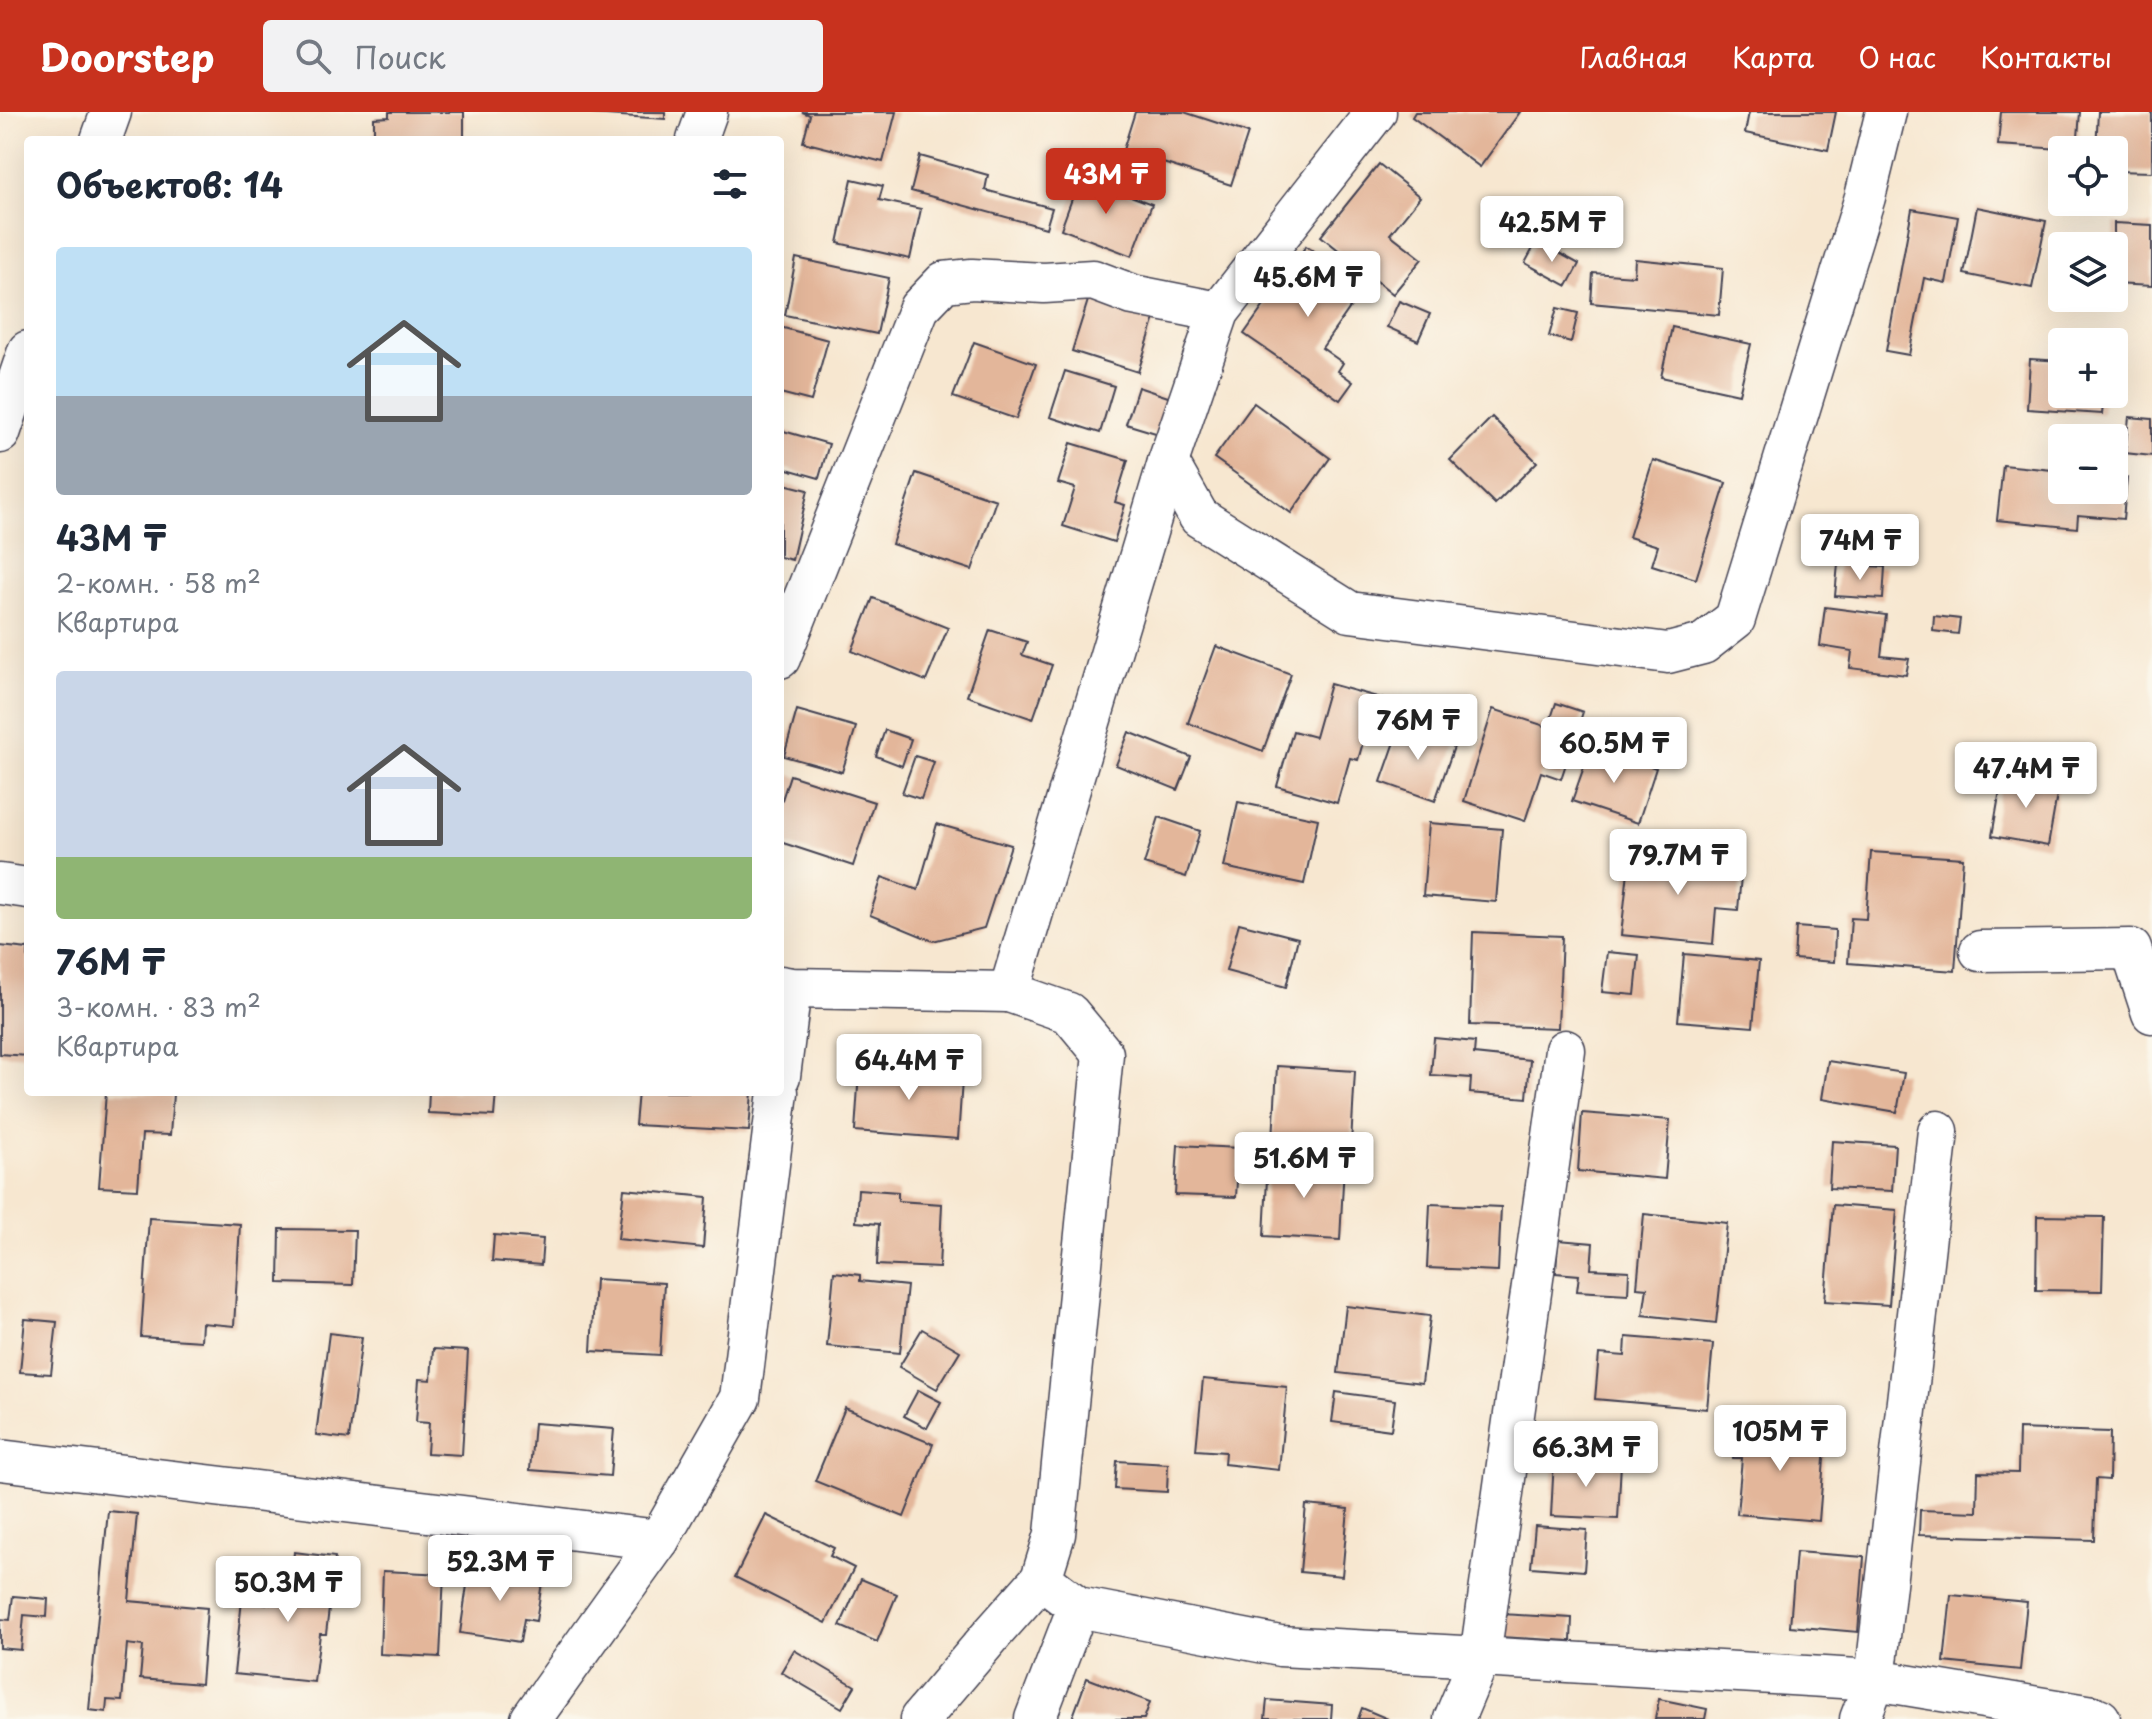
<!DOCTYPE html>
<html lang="ru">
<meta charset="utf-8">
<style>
:root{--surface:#fff;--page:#f2f2f3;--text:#1f2937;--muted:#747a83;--accent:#c8321e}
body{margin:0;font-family:"Playpen Sans",sans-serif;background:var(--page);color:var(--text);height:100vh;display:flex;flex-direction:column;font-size:30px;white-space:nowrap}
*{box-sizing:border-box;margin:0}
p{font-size:26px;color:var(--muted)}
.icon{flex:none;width:44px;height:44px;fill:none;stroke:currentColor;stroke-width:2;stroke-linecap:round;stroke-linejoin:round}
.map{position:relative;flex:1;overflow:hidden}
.side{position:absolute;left:24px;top:24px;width:760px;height:960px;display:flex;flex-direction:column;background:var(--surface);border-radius:8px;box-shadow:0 8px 32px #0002}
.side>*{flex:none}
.controls{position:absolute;left:2048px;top:24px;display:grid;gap:16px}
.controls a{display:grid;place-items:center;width:80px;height:80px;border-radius:8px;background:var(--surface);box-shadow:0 8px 32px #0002;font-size:40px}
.price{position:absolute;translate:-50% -68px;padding:0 18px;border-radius:8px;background:#fff;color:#222;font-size:26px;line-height:52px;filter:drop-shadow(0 2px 4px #0008)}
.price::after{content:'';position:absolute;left:50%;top:48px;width:24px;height:18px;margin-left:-12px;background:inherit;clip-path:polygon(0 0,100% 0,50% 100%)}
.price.selected{background:var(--accent);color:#fff}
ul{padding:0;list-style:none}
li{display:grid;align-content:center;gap:16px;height:424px;padding:0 32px}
li span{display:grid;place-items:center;height:248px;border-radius:8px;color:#555}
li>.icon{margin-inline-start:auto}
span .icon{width:144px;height:144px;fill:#fffc;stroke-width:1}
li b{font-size:34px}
h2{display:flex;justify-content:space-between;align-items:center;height:96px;padding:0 32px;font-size:34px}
header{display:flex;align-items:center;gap:48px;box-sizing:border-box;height:112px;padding:0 40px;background:var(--accent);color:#fff}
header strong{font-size:38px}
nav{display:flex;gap:44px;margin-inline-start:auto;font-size:28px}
.search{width:560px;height:72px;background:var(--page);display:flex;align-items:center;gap:20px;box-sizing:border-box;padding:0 28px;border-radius:8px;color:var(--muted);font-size:30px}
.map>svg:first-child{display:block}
.building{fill:#e3b69a}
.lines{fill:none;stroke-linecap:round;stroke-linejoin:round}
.minor-casing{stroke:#424051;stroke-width:43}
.minor{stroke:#fff;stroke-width:40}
</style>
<header>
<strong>Doorstep</strong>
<div class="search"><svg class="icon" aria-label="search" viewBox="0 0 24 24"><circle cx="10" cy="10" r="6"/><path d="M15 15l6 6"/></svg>Поиск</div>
<nav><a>Главная</a><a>Карта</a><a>О нас</a><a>Контакты</a></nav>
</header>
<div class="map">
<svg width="2152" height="1607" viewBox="0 0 2152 1607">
<rect width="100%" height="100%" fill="#fbf7ec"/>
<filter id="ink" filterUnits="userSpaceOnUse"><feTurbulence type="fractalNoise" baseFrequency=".0125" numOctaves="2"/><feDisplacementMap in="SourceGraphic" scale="16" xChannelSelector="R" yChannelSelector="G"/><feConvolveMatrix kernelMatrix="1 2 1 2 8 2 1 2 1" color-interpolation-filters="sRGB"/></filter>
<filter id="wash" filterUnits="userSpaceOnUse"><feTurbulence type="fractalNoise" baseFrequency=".006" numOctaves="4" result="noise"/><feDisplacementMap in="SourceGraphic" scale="32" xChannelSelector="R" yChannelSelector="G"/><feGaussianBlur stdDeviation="1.8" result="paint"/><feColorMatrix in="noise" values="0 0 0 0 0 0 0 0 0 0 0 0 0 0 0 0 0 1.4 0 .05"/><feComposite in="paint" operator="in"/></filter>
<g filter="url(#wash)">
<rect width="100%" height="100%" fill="#f7e7d0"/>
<g id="blocks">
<g class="building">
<polygon points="389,0 464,0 464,28 374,28 374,6 389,5"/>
<polygon points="592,0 665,0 665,7 592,2"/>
<polygon points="802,0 896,0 883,50 803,30 810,3"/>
<polygon points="1135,0 1184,0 1248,21 1231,73 1123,38"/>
<polygon points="1415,0 1520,0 1480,55 1412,5"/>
<polygon points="1749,0 1836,0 1828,38 1745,21"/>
<polygon points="2001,0 2080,0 2077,38 1998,33"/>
<polygon points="2098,0 2152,0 2152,60 2114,59 2114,38 2096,38"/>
<polygon points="920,44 988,63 985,78 1052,96 1046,116 911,79"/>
<polygon points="1379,52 1420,85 1390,122 1422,147 1393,182 1321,124"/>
<polygon points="1080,65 1152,92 1132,144 1061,117"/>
<polygon points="852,67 883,74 879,88 921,97 910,147 838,131"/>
<polygon points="1977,95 2046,109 2032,176 1964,162"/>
<polygon points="1912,97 1958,105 1946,171 1924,166 1909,243 1886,239"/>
<polygon points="2114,111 2152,113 2152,174 2114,172"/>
<polygon points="1537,129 1579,152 1567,174 1525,151"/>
<polygon points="1306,134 1365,174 1322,236 1343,251 1338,259 1353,270 1340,288 1244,222"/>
<polygon points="796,146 889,166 877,222 785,203"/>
<polygon points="1635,147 1723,156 1719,203 1591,191 1593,161 1634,164"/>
<polygon points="1091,179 1157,200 1138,260 1072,239"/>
<polygon points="1399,189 1430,202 1418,229 1387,215"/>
<polygon points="1557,196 1578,201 1571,230 1549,224"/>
<polygon points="780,215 828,228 811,289 780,281"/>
<polygon points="1672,215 1751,232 1739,282 1661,265"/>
<polygon points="974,230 1036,252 1016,307 953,285"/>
<polygon points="2030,247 2062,249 2062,282 2104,282 2102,302 2027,297"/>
<polygon points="1065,259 1114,274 1100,321 1050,305"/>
<polygon points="1138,275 1171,286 1159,322 1126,312"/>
<polygon points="1254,291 1330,346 1291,401 1214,346"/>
<polygon points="1492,305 1537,350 1495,392 1450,348"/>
<polygon points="2129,305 2152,307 2152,344 2125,341"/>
<polygon points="780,318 829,332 819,366 780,355"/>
<polygon points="1071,331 1128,348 1115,390 1125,393 1114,430 1063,414 1075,376 1058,371"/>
<polygon points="1653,348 1726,371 1696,467 1652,453 1658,434 1629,425"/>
<polygon points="2003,353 2062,359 2062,378 2114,378 2114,364 2127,366 2123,407 2078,403 2077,416 1997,408"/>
<polygon points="916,361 996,388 972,458 892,432"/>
<polygon points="780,371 808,378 792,448 780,445"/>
<polygon points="1838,452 1885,455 1883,487 1835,484"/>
<polygon points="873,486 948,516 926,569 852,539"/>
<polygon points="1825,495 1886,503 1881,544 1909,547 1906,563 1850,556 1852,539 1820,534"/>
<polygon points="1934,504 1960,507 1958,522 1933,519"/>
<polygon points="990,518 1027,530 1022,543 1052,553 1033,607 967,584"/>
<polygon points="1216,534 1291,562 1263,639 1188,611"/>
<polygon points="1330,572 1395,590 1389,612 1370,606 1358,648 1350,646 1337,691 1277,674 1293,619 1315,625"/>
<polygon points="1556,591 1583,600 1561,667 1541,660 1525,709 1464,689 1493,597 1548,615"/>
<polygon points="797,598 856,615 842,660 784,644"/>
<polygon points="1402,610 1456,629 1435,689 1381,670"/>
<polygon points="885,618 911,627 902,654 876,644"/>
<polygon points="1129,620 1191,645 1178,678 1116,653"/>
<polygon points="1591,635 1656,656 1638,711 1572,689"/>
<polygon points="915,644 934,650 921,687 902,681"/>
<polygon points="2003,661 2059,671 2048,734 1992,724"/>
<polygon points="790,663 874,690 853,754 780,730 780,694"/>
<polygon points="1238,690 1318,707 1304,772 1224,755"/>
<polygon points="1159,705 1200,719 1186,765 1144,752"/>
<polygon points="1429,711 1502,717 1496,790 1423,784"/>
<polygon points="937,712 1011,733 984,816 933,829 870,803 882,765 918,778"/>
<polygon points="1871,740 1963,746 1955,859 1848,851 1851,806 1866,807"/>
<polygon points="1630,741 1742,753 1738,798 1716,796 1713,832 1621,823"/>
<polygon points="1239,811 1298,826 1286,875 1226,859"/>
<polygon points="1796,815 1835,818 1834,850 1794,847"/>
<polygon points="1473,820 1562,824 1558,916 1470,913"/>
<polygon points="0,834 28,837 28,944 0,942"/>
<polygon points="1607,840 1639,843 1635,883 1602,880"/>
<polygon points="1684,842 1759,849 1753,915 1678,909"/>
<polygon points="1434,926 1475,930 1474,942 1530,948 1527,986 1470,981 1471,966 1431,963"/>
<polygon points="891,947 929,950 928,965 962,968 958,1027 855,1019 859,960 890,961"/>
<polygon points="1828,949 1904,961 1897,1000 1822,987"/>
<polygon points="1277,954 1355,959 1351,1032 1273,1028"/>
<polygon points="106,980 173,982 170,1023 142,1022 138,1077 99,1075"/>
<polygon points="429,980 496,980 494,1004 428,1001"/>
<polygon points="638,980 752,980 749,1019 635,1013"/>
<polygon points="1582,1001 1670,1008 1665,1067 1578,1059"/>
<polygon points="1832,1029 1895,1033 1892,1079 1829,1076"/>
<polygon points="1178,1033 1239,1036 1236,1085 1175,1083"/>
<polygon points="1268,1048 1344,1052 1340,1128 1264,1124"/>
<polygon points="624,1077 707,1085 703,1136 618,1127"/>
<polygon points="858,1077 898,1080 898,1089 942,1092 939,1156 877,1153 879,1112 856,1110"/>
<polygon points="1430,1092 1501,1095 1498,1159 1427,1156"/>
<polygon points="1833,1093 1897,1098 1889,1193 1825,1189"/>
<polygon points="1644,1102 1727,1111 1716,1211 1643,1203 1647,1176 1637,1175"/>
<polygon points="2037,1104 2104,1105 2102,1179 2036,1178"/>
<polygon points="149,1106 240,1112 234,1214 202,1211 201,1229 141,1225"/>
<polygon points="280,1117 355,1118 353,1173 279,1171"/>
<polygon points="494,1123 543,1127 541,1153 492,1149"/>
<polygon points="1558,1128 1593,1131 1591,1157 1629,1159 1628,1182 1577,1179 1579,1163 1556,1161"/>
<polygon points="834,1160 860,1163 860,1169 907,1174 900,1241 827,1234"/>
<polygon points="595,1167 664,1171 660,1243 591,1239"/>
<polygon points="1346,1194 1430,1204 1422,1271 1338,1261"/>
<polygon points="25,1207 57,1210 51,1262 20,1260"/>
<polygon points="922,1217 960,1239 937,1277 899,1255"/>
<polygon points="329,1221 362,1225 349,1327 316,1323"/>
<polygon points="1626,1225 1713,1232 1707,1297 1595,1287 1599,1242 1625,1244"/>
<polygon points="433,1237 468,1239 462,1343 427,1341 429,1311 416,1310 419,1267 431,1268"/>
<polygon points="1203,1267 1287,1275 1279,1358 1224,1352 1225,1340 1196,1338"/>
<polygon points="918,1278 941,1290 927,1316 904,1304"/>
<polygon points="1336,1280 1395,1288 1391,1318 1332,1310"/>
<polygon points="845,1296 933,1332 904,1405 815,1369"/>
<polygon points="534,1311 614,1317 610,1364 530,1358"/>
<polygon points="1736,1315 1826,1323 1819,1409 1737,1402 1742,1346 1733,1346"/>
<polygon points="2019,1317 2110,1320 2109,1368 2096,1367 2094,1428 1919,1423 1920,1398 1977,1400 1978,1360 2018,1361"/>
<polygon points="1554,1347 1621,1351 1618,1407 1551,1404"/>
<polygon points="1117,1349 1168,1352 1167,1380 1115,1377"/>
<polygon points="1306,1393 1348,1397 1342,1464 1300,1460"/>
<polygon points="108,1399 137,1402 129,1489 207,1496 201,1572 140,1567 143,1534 127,1532 122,1589 107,1588 106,1600 89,1598"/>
<polygon points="766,1403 834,1436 830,1444 854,1456 826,1511 735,1465"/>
<polygon points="1535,1414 1587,1418 1584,1459 1531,1455"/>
<polygon points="294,1440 335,1445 326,1522 320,1522 314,1570 234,1562 242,1488 270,1492 271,1479 290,1481"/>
<polygon points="1796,1440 1864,1445 1858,1520 1790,1514"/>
<polygon points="470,1453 543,1464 536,1509 524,1507 520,1530 460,1521"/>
<polygon points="383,1459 444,1462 440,1545 380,1542"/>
<polygon points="861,1467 897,1482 877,1530 840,1514"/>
<polygon points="1951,1483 2027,1490 2020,1558 1944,1550"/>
<polygon points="13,1484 48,1487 47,1505 24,1503 21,1538 0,1536 0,1507 10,1508"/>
<polygon points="1501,1502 1572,1506 1571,1529 1500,1525"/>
<polygon points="794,1538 855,1574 842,1596 781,1560"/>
<polygon points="1087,1566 1150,1590 1144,1607 1072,1607"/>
<polygon points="1659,1587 1707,1597 1705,1607 1655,1607"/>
<polygon points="1267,1588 1332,1593 1331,1607 1265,1607"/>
<polygon points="1362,1596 1388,1607 1358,1607"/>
</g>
</g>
</g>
<g filter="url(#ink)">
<use href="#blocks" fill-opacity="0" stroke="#424051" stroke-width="2"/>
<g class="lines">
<g class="minor-casing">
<g id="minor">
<polyline points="101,28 111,0"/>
<polyline points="697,28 707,0"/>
<polyline points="0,321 28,239"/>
<polyline points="1168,350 1199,405 1350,500 1668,541 1703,532 1735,507 1865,85 1886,0"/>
<polyline points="780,546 919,196 944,170 972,167 1044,171 1093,168 1133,183 1219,200"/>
<polyline points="0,772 28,776"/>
<polyline points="1980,839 2131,837 2152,901"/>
<polyline points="780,874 791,876 1009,880"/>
<polyline points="780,964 791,876"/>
<polyline points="0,1348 659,1428"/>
<polyline points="1041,1467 1078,1495 1280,1534 1480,1545 1565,938"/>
<polyline points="531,1607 659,1428 740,1286 778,980"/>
<polyline points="920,1607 993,1521 1041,1467 1055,1422 1103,942 1069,901 1009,880 1168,350 1219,200 1376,0"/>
<polyline points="1035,1607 1078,1495"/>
<polyline points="1454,1607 1480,1545 1875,1568 1938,1019"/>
<polyline points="1860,1607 1875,1568 2093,1604 2100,1607"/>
</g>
</g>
<use href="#minor" class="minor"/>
</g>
</g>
</svg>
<div class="controls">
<a><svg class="icon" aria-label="locate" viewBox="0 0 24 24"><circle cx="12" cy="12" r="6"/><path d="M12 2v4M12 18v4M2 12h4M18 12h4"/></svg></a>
<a><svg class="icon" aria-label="layers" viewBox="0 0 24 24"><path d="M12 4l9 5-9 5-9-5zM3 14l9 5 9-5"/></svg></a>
<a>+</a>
<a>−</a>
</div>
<b class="price selected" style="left:1106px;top:104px">43M ₸</b>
<b class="price" style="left:1552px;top:152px">42.5M ₸</b>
<b class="price" style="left:1308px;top:207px">45.6M ₸</b>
<b class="price" style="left:1860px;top:470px">74M ₸</b>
<b class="price" style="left:1418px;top:650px">76M ₸</b>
<b class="price" style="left:1614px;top:673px">60.5M ₸</b>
<b class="price" style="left:2026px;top:698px">47.4M ₸</b>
<b class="price" style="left:1678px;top:785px">79.7M ₸</b>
<b class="price" style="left:909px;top:990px">64.4M ₸</b>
<b class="price" style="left:1304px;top:1088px">51.6M ₸</b>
<b class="price" style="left:1780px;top:1361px">105M ₸</b>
<b class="price" style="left:1586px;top:1377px">66.3M ₸</b>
<b class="price" style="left:500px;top:1491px">52.3M ₸</b>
<b class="price" style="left:288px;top:1512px">50.3M ₸</b>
<section class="side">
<h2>Объектов: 14<svg class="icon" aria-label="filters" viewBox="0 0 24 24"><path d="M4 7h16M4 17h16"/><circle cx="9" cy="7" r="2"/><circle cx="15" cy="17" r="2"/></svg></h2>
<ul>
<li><span style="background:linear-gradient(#bfe0f5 60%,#9aa5b1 0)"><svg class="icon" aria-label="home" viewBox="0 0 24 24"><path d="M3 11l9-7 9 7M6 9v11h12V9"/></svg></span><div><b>43M ₸</b><p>2-комн. · 58 m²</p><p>Квартира</p></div></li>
<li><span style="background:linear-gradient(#c9d6e8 75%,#8fb573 0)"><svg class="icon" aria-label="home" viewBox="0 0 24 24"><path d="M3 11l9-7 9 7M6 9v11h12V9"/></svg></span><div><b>76M ₸</b><p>3-комн. · 83 m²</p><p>Квартира</p></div></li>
</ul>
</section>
</div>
